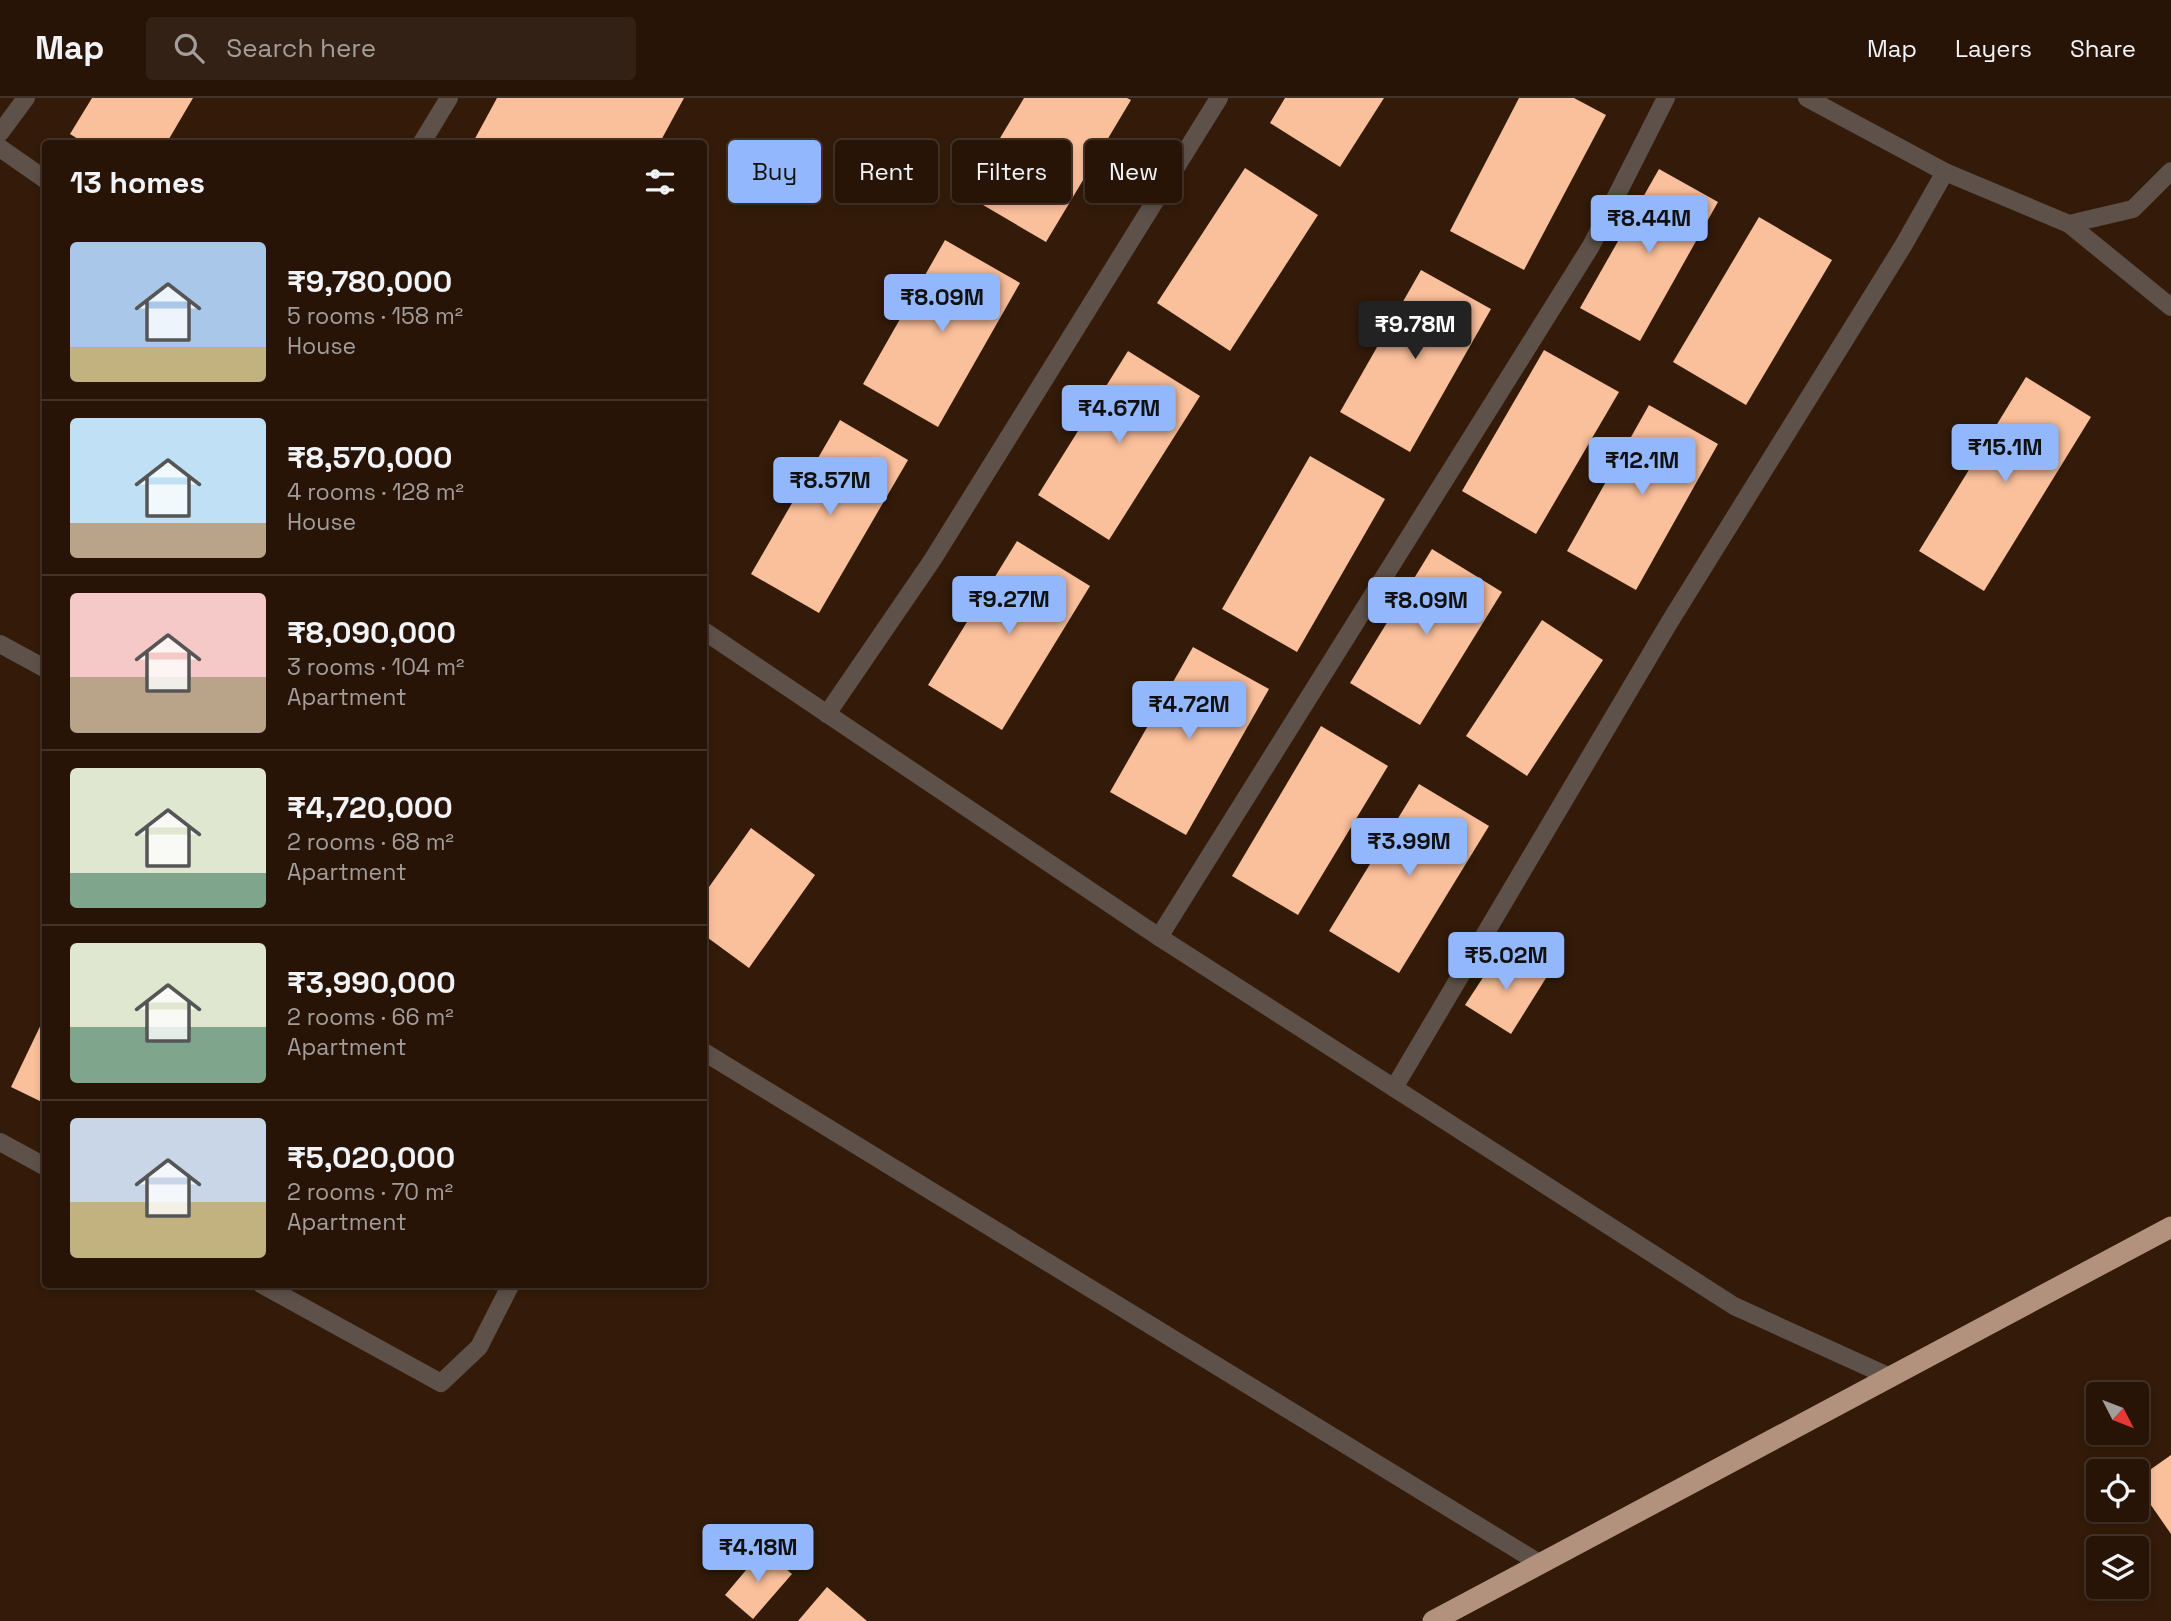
<!DOCTYPE html>
<meta charset="utf-8">
<style>
:root{--surface:#271407;--page:#332115;--text:#f1f3f6;--muted:#a49e9b;--line:#433328;--accent:#93b7fd}
body{margin:0;font-family:"Space Grotesk",sans-serif;background:var(--page);color:var(--text);height:100vh;display:flex;flex-direction:column;font-size:26px;white-space:nowrap}
*{box-sizing:border-box;margin:0}
p{font-size:23px;color:var(--muted)}
.icon{flex:none;width:38px;height:38px;fill:none;stroke:currentColor;stroke-width:2;stroke-linecap:round;stroke-linejoin:round}
.map{position:relative;flex:1;overflow:hidden}
.drawer{position:absolute;left:42px;top:42px;width:665px;height:1148px;display:flex;flex-direction:column;background:var(--surface);border-radius:7px;box-shadow:0 4px 10px #0003,0 0 0 2px var(--line)}
.drawer>*{flex:none}
.guide{position:absolute;left:728px;top:42px;width:665px;height:63px;display:flex;gap:14px}
.needle{width:46px;rotate:132deg}
.controls{position:absolute;left:2086px;top:1284px;display:grid;gap:14px}
.controls a{display:grid;place-items:center;width:63px;height:63px;border-radius:7px;background:var(--surface);box-shadow:0 4px 10px #0003,0 0 0 2px var(--line);font-size:35px}
.price{position:absolute;translate:-50% -60px;padding:0 16px;border-radius:7px;background:var(--accent);color:#111;font-size:23px;line-height:46px;filter:drop-shadow(0 2px 4px #0008)}
.price::after{content:'';position:absolute;left:50%;top:42px;width:21px;height:16px;margin-left:-10px;background:inherit;clip-path:polygon(0 0,100% 0,50% 100%)}
.price.current{background:#222;color:#fff}
ul{padding:0;list-style:none}
li{display:flex;align-items:center;gap:21px;height:175px;padding:0 28px}
li+li{border-top:2px solid var(--line)}
li span{display:grid;place-items:center;flex:none;width:196px;height:140px;border-radius:7px;color:#555}
li>.icon{margin-inline-start:auto}
span .icon{width:84px;height:84px;fill:#fffc;stroke-width:1}
li b{font-size:30px}
h2{display:flex;justify-content:space-between;align-items:center;height:84px;padding:0 28px;font-size:30px}
.tag{padding:0 24px;border-radius:7px;background:var(--surface);box-shadow:0 4px 10px #0003,0 0 0 2px var(--line);font-size:24px;line-height:63px}
.tag.current{background:var(--accent);color:#111}
header{display:flex;align-items:center;gap:42px;box-sizing:border-box;height:98px;padding:0 35px;background:var(--surface);border-bottom:2px solid var(--line)}
header strong{font-size:33px}
nav{display:flex;gap:38px;margin-inline-start:auto;font-size:24px}
.search{width:490px;height:63px;background:var(--page);display:flex;align-items:center;gap:18px;box-sizing:border-box;padding:0 24px;border-radius:7px;color:var(--muted);font-size:26px}
.map>svg:first-child{display:block}
.building{fill:#fabf9b}
.lines{fill:none;stroke-linecap:round;stroke-linejoin:round}
.minor{stroke:#5e5149;stroke-width:18}
.highway{stroke:#b2917d;stroke-width:21}
</style>
<header>
<strong>Map</strong>
<div class="search"><svg class="icon" aria-label="search" viewBox="0 0 24 24"><circle cx="10" cy="10" r="6"/><path d="M15 15l6 6"/></svg>Search here</div>
<nav><a>Map</a><a>Layers</a><a>Share</a></nav>
</header>
<div class="map">
<svg width="2171" height="1523" viewBox="0 0 2171 1523">
<rect width="100%" height="100%" fill="#341b09"/>
<g class="building">
<polygon points="92,0 193,0 166,46 86,46 70,36"/>
<polygon points="497,0 684,0 659,46 472,46"/>
<polygon points="1024,0 1127,0 1131,2 1046,144 966,97"/>
<polygon points="1285,0 1384,0 1340,69 1270,25"/>
<polygon points="1519,0 1574,0 1606,17 1524,172 1450,133"/>
<polygon points="1245,70 1318,117 1230,253 1157,205"/>
<polygon points="1659,71 1718,104 1640,243 1580,210"/>
<polygon points="1759,119 1832,162 1746,307 1673,264"/>
<polygon points="945,142 1020,185 938,329 863,286"/>
<polygon points="1421,172 1491,211 1410,354 1340,314"/>
<polygon points="1544,252 1619,294 1536,436 1462,393"/>
<polygon points="1128,253 1200,298 1109,442 1038,397"/>
<polygon points="2026,279 2091,319 1984,493 1919,453"/>
<polygon points="1649,307 1718,346 1636,492 1567,453"/>
<polygon points="840,322 908,362 819,515 751,476"/>
<polygon points="1310,358 1385,401 1297,554 1222,511"/>
<polygon points="1017,443 1090,488 1002,632 928,587"/>
<polygon points="1432,451 1502,494 1420,627 1350,585"/>
<polygon points="1542,522 1603,562 1527,678 1466,638"/>
<polygon points="1193,549 1269,591 1186,737 1110,694"/>
<polygon points="1321,628 1388,668 1298,817 1232,778"/>
<polygon points="1419,686 1489,728 1399,875 1329,833"/>
<polygon points="751,730 815,777 749,870 704,837 704,796"/>
<polygon points="1501,852 1546,880 1511,936 1465,907"/>
<polygon points="46,916 46,1006 11,989"/>
<polygon points="2171,1357 2171,1436 2137,1387 2137,1381"/>
<polygon points="763,1452 792,1476 753,1521 725,1497"/>
<polygon points="827,1489 867,1523 798,1523"/>
</g>
<g class="lines">
<g class="minor">
<polyline points="1807,0 1945,74 2069,126 2133,111 2171,73"/>
<polyline points="0,35 26,0"/>
<polyline points="421,46 449,0"/>
<polyline points="0,50 46,82"/>
<polyline points="2069,126 2171,209"/>
<polyline points="704,533 1159,839 1734,1208 1890,1279"/>
<polyline points="0,546 46,571"/>
<polyline points="827,616 933,461 1219,0"/>
<polyline points="1159,839 1591,148 1666,0"/>
<polyline points="704,954 1539,1465"/>
<polyline points="1394,990 1669,525 1903,148 1945,74"/>
<polyline points="0,1044 46,1069"/>
<polyline points="261,1186 441,1285 479,1249 511,1186"/>
</g>
<polyline class="highway" points="1433,1523 2171,1129"/>
</g>
</svg>
<div class="controls">
<a><svg class="needle" viewBox="-14 -14 28 28"><path d="M0-13l5 13h-10z" fill="#e53935"/><path d="M0 13l5-13h-10z" fill="#a49e9b"/></svg></a>
<a><svg class="icon" aria-label="locate" viewBox="0 0 24 24"><circle cx="12" cy="12" r="6"/><path d="M12 2v4M12 18v4M2 12h4M18 12h4"/></svg></a>
<a><svg class="icon" aria-label="layers" viewBox="0 0 24 24"><path d="M12 4l9 5-9 5-9-5zM3 14l9 5 9-5"/></svg></a>
</div>
<b class="price" style="left:1649px;top:157px">₹8.44M</b>
<b class="price" style="left:942px;top:236px">₹8.09M</b>
<b class="price current" style="left:1415px;top:263px">₹9.78M</b>
<b class="price" style="left:1119px;top:347px">₹4.67M</b>
<b class="price" style="left:2005px;top:386px">₹15.1M</b>
<b class="price" style="left:1642px;top:399px">₹12.1M</b>
<b class="price" style="left:830px;top:419px">₹8.57M</b>
<b class="price" style="left:1009px;top:538px">₹9.27M</b>
<b class="price" style="left:1426px;top:539px">₹8.09M</b>
<b class="price" style="left:1189px;top:643px">₹4.72M</b>
<b class="price" style="left:1409px;top:780px">₹3.99M</b>
<b class="price" style="left:1506px;top:894px">₹5.02M</b>
<b class="price" style="left:758px;top:1486px">₹4.18M</b>
<div class="guide">
<a class="tag current">Buy</a>
<a class="tag">Rent</a>
<a class="tag">Filters</a>
<a class="tag">New</a>
</div>
<section class="drawer">
<h2>13 homes<svg class="icon" aria-label="filters" viewBox="0 0 24 24"><path d="M4 7h16M4 17h16"/><circle cx="9" cy="7" r="2"/><circle cx="15" cy="17" r="2"/></svg></h2>
<ul>
<li><span style="background:linear-gradient(#a9c7e8 75%,#c2b280 0)"><svg class="icon" aria-label="home" viewBox="0 0 24 24"><path d="M3 11l9-7 9 7M6 9v11h12V9"/></svg></span><div><b>₹9,780,000</b><p>5 rooms · 158 m²</p><p>House</p></div></li>
<li><span style="background:linear-gradient(#bfe0f5 75%,#b9a48a 0)"><svg class="icon" aria-label="home" viewBox="0 0 24 24"><path d="M3 11l9-7 9 7M6 9v11h12V9"/></svg></span><div><b>₹8,570,000</b><p>4 rooms · 128 m²</p><p>House</p></div></li>
<li><span style="background:linear-gradient(#f6c9c9 60%,#b9a48a 0)"><svg class="icon" aria-label="home" viewBox="0 0 24 24"><path d="M3 11l9-7 9 7M6 9v11h12V9"/></svg></span><div><b>₹8,090,000</b><p>3 rooms · 104 m²</p><p>Apartment</p></div></li>
<li><span style="background:linear-gradient(#dfe7d0 75%,#7fa58c 0)"><svg class="icon" aria-label="home" viewBox="0 0 24 24"><path d="M3 11l9-7 9 7M6 9v11h12V9"/></svg></span><div><b>₹4,720,000</b><p>2 rooms · 68 m²</p><p>Apartment</p></div></li>
<li><span style="background:linear-gradient(#dfe7d0 60%,#7fa58c 0)"><svg class="icon" aria-label="home" viewBox="0 0 24 24"><path d="M3 11l9-7 9 7M6 9v11h12V9"/></svg></span><div><b>₹3,990,000</b><p>2 rooms · 66 m²</p><p>Apartment</p></div></li>
<li><span style="background:linear-gradient(#c9d6e8 60%,#c2b280 0)"><svg class="icon" aria-label="home" viewBox="0 0 24 24"><path d="M3 11l9-7 9 7M6 9v11h12V9"/></svg></span><div><b>₹5,020,000</b><p>2 rooms · 70 m²</p><p>Apartment</p></div></li>
</ul>
</section>
</div>
